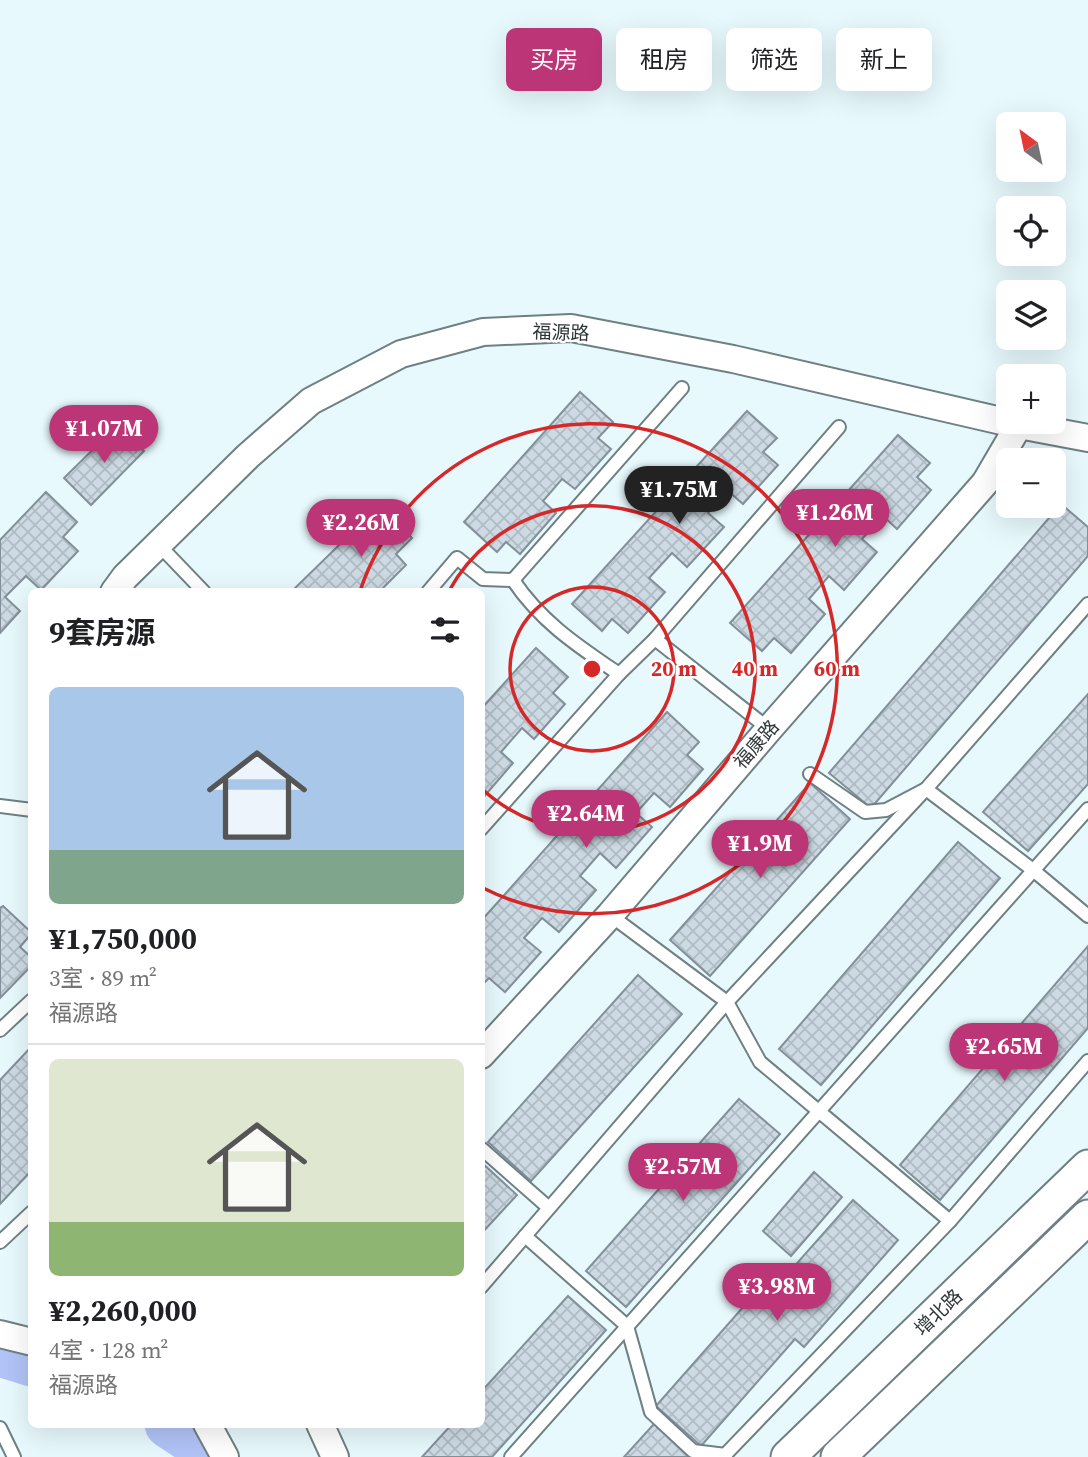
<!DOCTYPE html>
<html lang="zh">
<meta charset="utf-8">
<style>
:root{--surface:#fff;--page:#f2f2f2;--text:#202124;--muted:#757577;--line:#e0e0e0;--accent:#bc3576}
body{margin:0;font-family:"Source Serif 4","Noto Sans SC",serif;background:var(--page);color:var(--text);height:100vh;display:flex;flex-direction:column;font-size:26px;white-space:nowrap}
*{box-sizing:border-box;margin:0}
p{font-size:23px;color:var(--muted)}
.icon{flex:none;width:38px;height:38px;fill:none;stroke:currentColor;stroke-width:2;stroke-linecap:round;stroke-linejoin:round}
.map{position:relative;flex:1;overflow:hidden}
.details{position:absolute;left:28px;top:588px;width:457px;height:840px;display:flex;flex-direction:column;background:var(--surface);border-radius:10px;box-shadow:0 7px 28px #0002}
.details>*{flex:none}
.guide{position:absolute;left:506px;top:28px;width:476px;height:63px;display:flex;gap:14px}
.needle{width:46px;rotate:327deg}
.tools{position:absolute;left:996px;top:112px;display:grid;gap:14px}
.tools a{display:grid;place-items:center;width:70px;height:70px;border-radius:10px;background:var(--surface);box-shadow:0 7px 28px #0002;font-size:35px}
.price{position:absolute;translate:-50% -60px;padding:0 16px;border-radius:24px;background:var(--accent);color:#fff;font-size:23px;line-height:46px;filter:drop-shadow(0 2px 4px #0008)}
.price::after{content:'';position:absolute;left:50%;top:42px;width:21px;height:16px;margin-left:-10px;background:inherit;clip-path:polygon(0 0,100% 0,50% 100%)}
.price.active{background:#222;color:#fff}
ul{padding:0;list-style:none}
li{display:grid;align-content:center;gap:14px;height:371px;padding:0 21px}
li+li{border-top:2px solid var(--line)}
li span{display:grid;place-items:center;height:217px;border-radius:10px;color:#555}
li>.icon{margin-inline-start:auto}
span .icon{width:126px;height:126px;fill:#fffc;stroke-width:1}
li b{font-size:30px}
h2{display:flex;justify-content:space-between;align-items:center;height:84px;padding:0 21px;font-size:30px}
.chip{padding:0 24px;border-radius:10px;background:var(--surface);box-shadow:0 7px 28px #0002;font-size:24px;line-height:63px}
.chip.active{background:var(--accent);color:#fff}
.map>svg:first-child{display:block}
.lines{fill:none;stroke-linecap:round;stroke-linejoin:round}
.river{stroke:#b1c3f7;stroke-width:49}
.building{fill:url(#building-cross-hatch);stroke:#838f99;stroke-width:2}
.service-casing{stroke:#6f8083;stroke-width:16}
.minor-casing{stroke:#6f8083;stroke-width:30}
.tertiary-casing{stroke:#6f8083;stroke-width:37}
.service{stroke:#fff;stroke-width:12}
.minor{stroke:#fff;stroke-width:26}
.tertiary{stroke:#fff;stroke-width:33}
.ring{fill:none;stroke:#d62828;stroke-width:3.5}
.labels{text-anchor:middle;stroke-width:5;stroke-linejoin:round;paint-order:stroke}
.street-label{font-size:19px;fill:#2f3637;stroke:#fff}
.centre{fill:#d62828;stroke:#fff;stroke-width:3.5}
.ring-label{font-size:21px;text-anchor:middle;font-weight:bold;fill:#d62828;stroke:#fff;stroke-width:5;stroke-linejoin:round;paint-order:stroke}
</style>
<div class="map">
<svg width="1088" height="1457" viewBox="0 0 1088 1457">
<defs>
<pattern id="building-cross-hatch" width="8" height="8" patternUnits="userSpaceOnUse" patternTransform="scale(1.75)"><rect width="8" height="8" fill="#cddae4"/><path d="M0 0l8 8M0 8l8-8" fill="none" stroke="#b0bcc4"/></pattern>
</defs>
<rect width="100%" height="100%" fill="#e7f9fd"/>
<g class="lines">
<g class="river">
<polyline points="0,1352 32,1362"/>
<polyline points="169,1424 204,1447 209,1457"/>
</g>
</g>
<g class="building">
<polygon points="580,392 613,422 598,438 611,449 575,489 562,479 543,501 556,513 520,554 506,542 497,552 464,522"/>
<polygon points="747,411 777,438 763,452 778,465 743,504 728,491 708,513 724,527 687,567 672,553 649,578 665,592 628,633 612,619 602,631 572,604"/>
<polygon points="118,425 144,451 91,505 64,478"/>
<polygon points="898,435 930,463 917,477 931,490 897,529 883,516 862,539 877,552 844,590 829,576 809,599 825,614 791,653 774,638 762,651 730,623"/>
<polygon points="46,492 77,522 63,537 78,551 41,590 26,576 5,597 20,611 0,633 0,540"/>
<polygon points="1061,504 1088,527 1088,556 871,808 829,773"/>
<polygon points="380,505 412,538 396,554 406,565 379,592 363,592 360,589 357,592 291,592"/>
<polygon points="536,648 568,677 553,693 565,704 534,739 522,728 501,752 513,763 481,800 481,709"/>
<polygon points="1088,694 1088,784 1028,851 983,812"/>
<polygon points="667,712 699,742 687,755 703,769 670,807 654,793 636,813 652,827 616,868 600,853 580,876 596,890 559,932 542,918 524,938 541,952 505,992 489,978 481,986 481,921"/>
<polygon points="810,783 850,819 710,976 670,940"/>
<polygon points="958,842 1000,878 821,1085 779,1049"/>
<polygon points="3,906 32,933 20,947 32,958 32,965 0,998 0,908"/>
<polygon points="1088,946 1088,1028 940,1200 900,1165"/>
<polygon points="638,975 682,1014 531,1181 488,1142"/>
<polygon points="32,1046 32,1170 0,1204 0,1080"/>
<polygon points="739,1099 780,1134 626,1307 586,1271"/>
<polygon points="481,1162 517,1195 481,1234"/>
<polygon points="814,1172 842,1197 791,1256 763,1231"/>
<polygon points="853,1200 898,1240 804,1347 795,1339 701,1446 656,1406 752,1297 760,1305"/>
<polygon points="568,1296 606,1330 492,1457 422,1457 452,1424 481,1424 481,1392"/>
<polygon points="654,1424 689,1455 687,1457 624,1457"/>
</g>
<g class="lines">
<g class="service-casing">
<g id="service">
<polyline points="158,544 204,592"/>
<path d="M 513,580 C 541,622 578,646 619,674 L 655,639 L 839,427"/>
<polyline points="428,592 457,558 483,579 513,580 682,388"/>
<polyline points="655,639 769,729"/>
<polyline points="810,774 865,812 886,810 926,789 1033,870 1088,916"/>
<polyline points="0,806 32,810"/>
<polyline points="481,829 619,674"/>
<polyline points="610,915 727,1002 760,1062 950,1221"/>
<polyline points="0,1030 32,1000"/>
<polyline points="482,1149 549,1208"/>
<polyline points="525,1236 627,1326 651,1412 693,1451 726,1455"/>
<polyline points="0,1242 32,1212"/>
<polyline points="481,1287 727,1002 926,789 1088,604"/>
<polyline points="0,1428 14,1457"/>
<polyline points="511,1457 1088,809"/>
<polyline points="723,1457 950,1221 1088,1061"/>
</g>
</g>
<g class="minor-casing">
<g id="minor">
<polyline points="114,592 125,577 248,456 311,401 401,354 483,332 571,328 733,359 1019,425 1088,438"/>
<polyline points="481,1055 610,915 769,729 985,483 1019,425"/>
<polyline points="0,1334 32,1342"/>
<polyline points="207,1424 225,1457"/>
<polyline points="320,1424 335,1457"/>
</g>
</g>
<g class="tertiary-casing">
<g id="tertiary">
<polyline points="788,1457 1088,1167"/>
<polyline points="838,1457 1088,1217"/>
</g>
</g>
<use href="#service" class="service"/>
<use href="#minor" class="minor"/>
<use href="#tertiary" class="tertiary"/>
</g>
<g class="ring">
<circle cx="592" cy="669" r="82"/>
<path d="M449 591A163 163 0 1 1 482 789"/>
<path d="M360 591A245 245 0 1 1 483 888"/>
</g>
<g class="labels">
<g class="street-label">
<text transform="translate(561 332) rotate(2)" y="7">福源路</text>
<text transform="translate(756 744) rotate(-49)" y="7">福康路</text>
<text transform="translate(938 1312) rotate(-44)" y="7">增北路</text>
</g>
</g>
<circle cx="592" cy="669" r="10" class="centre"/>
<g class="ring-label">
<text x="674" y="676">20 m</text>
<text x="755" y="676">40 m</text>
<text x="837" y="676">60 m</text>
</g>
</svg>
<div class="tools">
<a><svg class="needle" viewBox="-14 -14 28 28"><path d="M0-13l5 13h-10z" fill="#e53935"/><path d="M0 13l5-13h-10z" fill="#757577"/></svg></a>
<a><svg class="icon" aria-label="locate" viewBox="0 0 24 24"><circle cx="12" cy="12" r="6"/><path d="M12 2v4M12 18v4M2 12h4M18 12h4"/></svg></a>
<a><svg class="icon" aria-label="layers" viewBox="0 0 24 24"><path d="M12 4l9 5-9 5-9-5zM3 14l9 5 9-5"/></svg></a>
<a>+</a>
<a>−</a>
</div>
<b class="price" style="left:104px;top:465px">¥1.07M</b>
<b class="price active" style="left:679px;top:526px">¥1.75M</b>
<b class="price" style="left:835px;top:549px">¥1.26M</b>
<b class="price" style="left:361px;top:559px">¥2.26M</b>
<b class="price" style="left:586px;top:850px">¥2.64M</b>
<b class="price" style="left:760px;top:880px">¥1.9M</b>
<b class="price" style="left:1004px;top:1083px">¥2.65M</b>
<b class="price" style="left:683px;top:1203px">¥2.57M</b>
<b class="price" style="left:777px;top:1323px">¥3.98M</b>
<div class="guide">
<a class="chip active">买房</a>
<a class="chip">租房</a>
<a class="chip">筛选</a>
<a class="chip">新上</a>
</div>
<section class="details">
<h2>9套房源<svg class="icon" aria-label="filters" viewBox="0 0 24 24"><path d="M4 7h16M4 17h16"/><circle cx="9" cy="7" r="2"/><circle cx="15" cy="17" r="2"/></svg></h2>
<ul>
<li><span style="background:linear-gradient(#a9c7e8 75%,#7fa58c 0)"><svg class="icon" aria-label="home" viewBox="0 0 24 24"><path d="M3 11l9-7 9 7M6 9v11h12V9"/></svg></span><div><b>¥1,750,000</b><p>3室 · 89 m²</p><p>福源路</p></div></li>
<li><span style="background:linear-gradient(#dfe7d0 75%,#8fb573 0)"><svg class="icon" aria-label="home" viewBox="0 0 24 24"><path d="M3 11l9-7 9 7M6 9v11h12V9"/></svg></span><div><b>¥2,260,000</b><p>4室 · 128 m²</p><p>福源路</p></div></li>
</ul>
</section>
</div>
